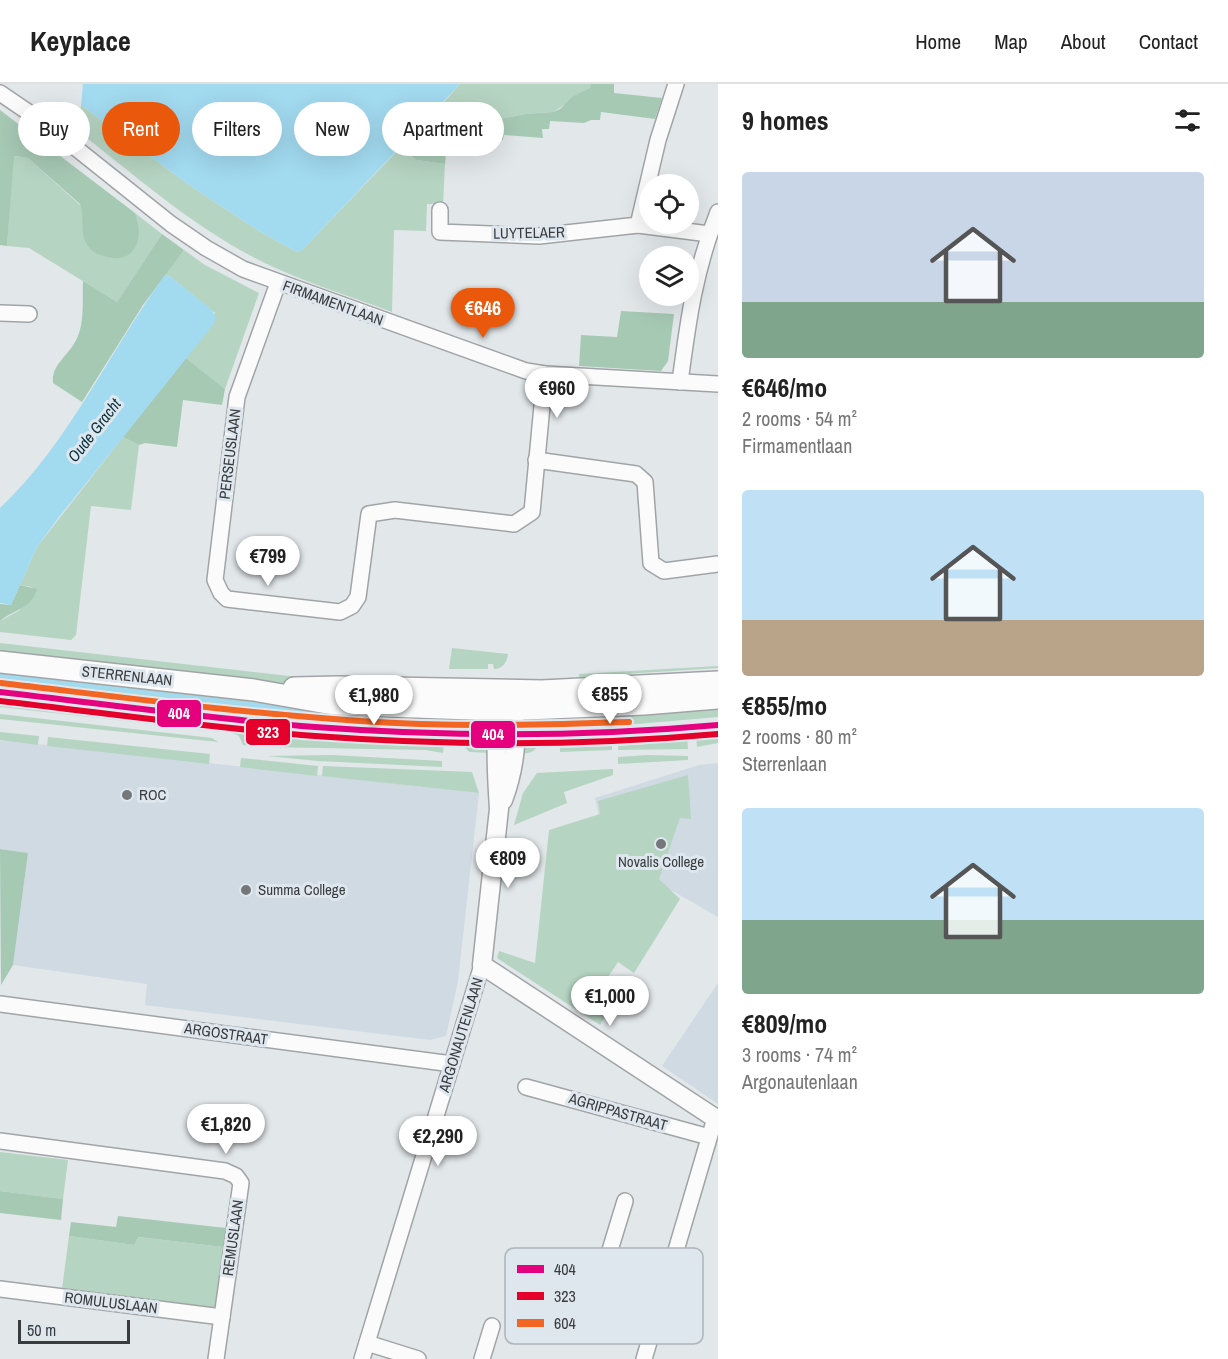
<!DOCTYPE html>
<meta charset="utf-8">
<style>
:root{--surface:#fff;--page:#f6f6f6;--text:#222;--muted:#767676;--line:#e0e0e0;--accent:#ea580c}
body{margin:0;font-family:"Archivo Narrow",sans-serif;background:var(--page);color:var(--text);height:100vh;display:flex;flex-direction:column;font-size:22px;white-space:nowrap}
*{box-sizing:border-box;margin:0}
p{font-size:20px;color:var(--muted)}
.icon{flex:none;width:33px;height:33px;fill:none;stroke:currentColor;stroke-width:2;stroke-linecap:round;stroke-linejoin:round}
.map{position:relative;flex:1;overflow:hidden}
.details{display:flex;flex-direction:column;background:var(--surface);width:510px}
.details>*{flex:none}
.guide{position:absolute;left:18px;top:18px;width:570px;height:54px;display:flex;gap:12px}
.tools{position:absolute;left:639px;top:90px;display:grid;gap:12px}
.tools a{display:grid;place-items:center;width:60px;height:60px;border-radius:50%;background:var(--surface);box-shadow:0 6px 24px #0002;font-size:30px}
.scale{position:absolute;left:18px;bottom:15px;width:112px;box-sizing:border-box;padding-left:6px;border:3px solid #393c3f;border-top:0;font-size:16px;line-height:21px;white-space:nowrap;color:#393c3f;-webkit-text-stroke:4px #dfe7ee;paint-order:stroke}
.price{position:absolute;translate:-50% -51px;padding:0 14px;border-radius:21px;background:#fff;color:#222;font-size:20px;line-height:39px;filter:drop-shadow(0 2px 3px #0008)}
.price::after{content:'';position:absolute;left:50%;top:36px;width:18px;height:14px;margin-left:-9px;background:inherit;clip-path:polygon(0 0,100% 0,50% 100%)}
.price.current{background:var(--accent);color:#fff}
ul{padding:0;list-style:none}
li{display:grid;align-content:center;gap:12px;height:318px;padding:0 24px}
li span{display:grid;place-items:center;height:186px;border-radius:6px;color:#555}
li>.icon{margin-inline-start:auto}
span .icon{width:108px;height:108px;fill:#fffc;stroke-width:1}
li b{font-size:26px}
h2{display:flex;justify-content:space-between;align-items:center;height:72px;padding:0 24px;font-size:26px}
.pill{padding:0 21px;border-radius:27px;background:var(--surface);box-shadow:0 6px 24px #0002;font-size:21px;line-height:54px}
.pill.current{background:var(--accent);color:#fff}
header{display:flex;align-items:center;gap:36px;box-sizing:border-box;height:84px;padding:0 30px;background:var(--surface);border-bottom:2px solid var(--line)}
header strong{font-size:28px}
nav{display:flex;gap:33px;margin-inline-start:auto;font-size:21px}
main{display:flex;flex:1;min-height:0}
.map>svg:first-child{display:block}
.built{fill:#d0dae2}
.green{fill:#b6d4c2}
.forest{fill:#a6c9b4}
.water{fill:#a2daf0}
.lines{fill:none;stroke-linecap:round;stroke-linejoin:round}
.stream{stroke:#a2daf0;stroke-width:4.5}
.minor-casing{stroke:#a1a4a6;stroke-width:18}
.tertiary-casing{stroke:#a1a4a6;stroke-width:21}
.secondary-casing{stroke:#a1a4a6;stroke-width:24}
.minor{stroke:#fbfbfc;stroke-width:15}
.tertiary{stroke:#fbfbfc;stroke-width:18}
.secondary{stroke:#fbfbfc;stroke-width:21}
.bus-1-casing{stroke:#dfe7ee;stroke-width:10}
.bus-2-casing{stroke:#dfe7ee;stroke-width:10}
.bus-3-casing{stroke:#dfe7ee;stroke-width:10}
.bus-1{stroke:#e5007d;stroke-width:6}
.bus-2{stroke:#e4002b;stroke-width:6}
.bus-3{stroke:#f26522;stroke-width:6}
.poi-dot{fill:#74787b;stroke:#dfe7ee;stroke-width:2}
.labels{text-anchor:middle;stroke-width:6;stroke-linejoin:round;paint-order:stroke}
.street-label{font-size:15px;fill:#393c3f;stroke:#dfe7ee}
.poi-label{font-size:15px;fill:#393c3f;stroke:#dfe7ee;text-anchor:start}
.water-label{font-size:16px;font-style:italic;fill:#082f3b;stroke:#dfe7ee}
.key{fill:#dfe7ee;stroke:#adb4ba;stroke-width:1.5}
.key-label{font-size:16px;fill:#393c3f}
.line-badge{stroke:#dfe7ee;stroke-width:2}
.badge-label{font-size:16px;text-anchor:middle;font-weight:bold;fill:#fff}
</style>
<header>
<strong>Keyplace</strong>
<nav><a>Home</a><a>Map</a><a>About</a><a>Contact</a></nav>
</header>
<main>
<div class="map">
<svg width="718" height="1275" viewBox="0 0 718 1275">
<rect width="100%" height="100%" fill="#e2e7ea"/>
<g class="built">
<polygon points="0,656 479,709 458,897 446,952 430,956 145,921 147,900 13,881 28,769 0,765"/>
<polygon points="718,679 718,833 671,806 616,812 595,714 699,681"/>
<polygon points="718,899 718,1020 662,982"/>
</g>
<g class="green">
<polygon points="460,0 591,0 591,4 553,28 525,30 495,36 469,33 457,27 445,17"/>
<path d="M 81,21 L 192,103 L 259,147 L 297,168 L 302,166 L 399,65 L 417,76 L 445,80 L 443,120 L 427,120 L 426,147 L 394,146 L 392,228 C 341,209 289,194 242,167 C 183,134 132,89 79,48 Z"/>
<polygon points="13,72 28,74 81,122 138,138 135,129 162,150 117,218 29,164 7,162"/>
<polygon points="184,166 205,181 259,209 225,305 186,274 198,259 215,229 171,193 165,191"/>
<polygon points="123,353 139,361 131,426 91,422 76,551 71,556 0,548 0,537 20,526 32,503 20,501 37,463"/>
<polygon points="0,559 307,594 286,601 0,570"/>
<path d="M 452,564 L 508,570 C 507,578 503,585 494,585 L 493,580 L 488,580 L 488,585 L 449,585 Z"/>
<polygon points="718,582 718,584 579,593 579,590"/>
<polygon points="0,585 283,617 350,630 349,637 297,633 0,600"/>
<polygon points="0,616 296,649 444,657 443,669 426,666 267,663 243,661 239,652 233,649 0,623"/>
<polygon points="718,619 718,633 637,640 559,643 559,635 552,635 552,630"/>
<polygon points="0,630 212,654 218,658 0,635"/>
<polygon points="0,648 39,652 38,661 0,656"/>
<polygon points="718,648 718,659 697,663 696,650"/>
<polygon points="687,651 688,665 618,666 618,662 649,660 649,653"/>
<polygon points="48,653 210,670 209,680 47,662"/>
<polygon points="465,658 490,658 491,669 469,668 465,663"/>
<path d="M 518,658 L 538,658 C 536,670 528,669 517,670 Z"/>
<polygon points="612,662 612,666 560,668 560,664"/>
<polygon points="332,671 442,677 442,683 318,677 267,672"/>
<polygon points="648,671 688,672 688,676 618,680 618,673"/>
<polygon points="241,674 318,682 317,692 240,683"/>
<polygon points="323,682 472,688 479,709 322,692"/>
<polygon points="613,685 613,691 564,708 567,719 514,741 523,709 537,689"/>
<polygon points="688,691 691,735 680,734 659,795 680,815 634,889 618,878 596,911 612,923 600,941 497,874 499,867 535,879 549,746 600,730 598,717"/>
<polygon points="0,1068 68,1076 63,1115 0,1107"/>
<polygon points="69,1152 134,1161 137,1153 223,1163 215,1226 62,1205"/>
</g>
<g class="forest">
<polygon points="591,0 614,0 614,9 662,14 655,35 601,28 600,36 591,36 584,39 550,37 549,45 542,45 543,54 504,51 503,56 492,56 491,62 456,61 455,68 446,68 445,80 417,76 399,65 445,17 457,27 469,33 495,36 525,30 553,28 560,25 572,13 590,4"/>
<path d="M 0,26 L 135,129 C 145,155 135,182 104,172 C 98,171 91,167 88,162 C 79,150 85,134 80,120 L 28,74 L 14,72 L 7,162 L 0,161 Z"/>
<path d="M 162,150 L 184,166 L 143,221 L 82,318 L 53,299 C 51,280 70,271 77,254 C 85,237 82,215 83,197 L 117,218 Z"/>
<polygon points="621,227 674,230 668,277 661,287 579,282 581,251 617,253"/>
<polygon points="186,274 225,305 222,321 183,316 177,363 145,359 139,361 123,353"/>
<path d="M 20,501 L 37,505 C 33,524 13,526 0,537 L 0,520 L 11,521 Z"/>
<polygon points="0,765 28,769 13,881 1,901"/>
<polygon points="0,1107 63,1115 61,1136 0,1129"/>
<polygon points="118,1132 226,1144 223,1163 138,1153 134,1161 69,1152 71,1138 116,1143"/>
</g>
<g class="water">
<polygon points="83,0 460,0 302,166 297,168 259,147 192,103 81,21"/>
<path d="M 165,191 L 171,193 L 212,226 L 216,234 L 213,241 L 59,433 L 37,463 L 11,521 L 0,519 L 0,424 C 69,359 109,268 165,191 Z"/>
</g>
<g class="lines">
<polyline class="stream" points="0,592 282,624 343,634"/>
<g class="minor-casing">
<g id="minor">
<polyline points="0,9 47,41 171,140 206,164 243,185 526,287 545,290 718,300"/>
<polyline points="440,126 440,148 539,152 638,141 658,56 676,0"/>
<polyline points="638,141 709,150"/>
<polyline points="278,199 237,313 215,496 221,509 227,515 340,528 352,522 358,513 369,430 395,426 514,440 532,428 545,290"/>
<polyline points="0,229 29,230"/>
<path d="M 680,298 C 688,237 695,185 718,128"/>
<polyline points="536,376 636,390 645,398 651,479 664,487 718,480"/>
<polyline points="0,920 452,980"/>
<polyline points="526,1003 709,1053"/>
<polyline points="0,1057 225,1087 236,1092 241,1099 216,1275"/>
<polyline points="625,1117 607,1176 667,1196"/>
<polyline points="0,1205 222,1233"/>
<polyline points="367,1259 418,1275"/>
<polyline points="362,1275 482,881"/>
<polyline points="482,1275 492,1242"/>
<polyline points="644,1275 715,1034"/>
</g>
</g>
<g class="tertiary-casing">
<g id="tertiary">
<path d="M 504,612 C 493,642 497,693 499,725 L 482,881 L 718,1036"/>
<path d="M 503,716 C 514,687 521,645 509,614"/>
</g>
</g>
<g class="secondary-casing">
<g id="secondary">
<polyline points="0,578 254,606 333,620 499,626 644,620 718,614"/>
<polyline points="294,604 339,603 542,607 718,598"/>
</g>
</g>
<use href="#minor" class="minor"/>
<use href="#tertiary" class="tertiary"/>
<use href="#secondary" class="secondary"/>
<g class="bus-1-casing">
<path id="bus-1" d="M 0,608 C 105,620 210,635 315,643 C 449,653 584,653 718,641"/>
</g>
<g class="bus-2-casing">
<path id="bus-2" d="M 0,617 C 105,629 210,644 315,652 C 450,662 584,662 718,650"/>
</g>
<g class="bus-3-casing">
<path id="bus-3" d="M 1,599 C 120,613 240,629 360,637 C 449,643 539,641 629,638"/>
</g>
<use href="#bus-1" class="bus-1"/>
<use href="#bus-2" class="bus-2"/>
<use href="#bus-3" class="bus-3"/>
</g>
<g class="poi-dot">
<circle cx="127" cy="711" r="6"/>
<circle cx="661" cy="760" r="6"/>
<circle cx="246" cy="806" r="6"/>
</g>
<g class="labels">
<g class="street-label">
<text transform="translate(529 149) rotate(-1)" y="5">LUYTELAER</text>
<text transform="translate(333 219) rotate(20)" y="5">FIRMAMENTLAAN</text>
<text transform="translate(230 370) rotate(-83)" y="5">PERSEUSLAAN</text>
<text transform="translate(127 592) rotate(6)" y="5">STERRENLAAN</text>
<text transform="translate(226 950) rotate(8)" y="5">ARGOSTRAAT</text>
<text transform="translate(461 951) rotate(-73)" y="5">ARGONAUTENLAAN</text>
<text transform="translate(618 1028) rotate(16)" y="5">AGRIPPASTRAAT</text>
<text transform="translate(233 1154) rotate(-82)" y="5">REMUSLAAN</text>
<text transform="translate(111 1219) rotate(7)" y="5">ROMULUSLAAN</text>
</g>
<g class="poi-label">
<text x="139" y="716">ROC</text>
<text x="661" y="783" text-anchor="middle">Novalis College</text>
<text x="258" y="811">Summa College</text>
</g>
<g class="water-label">
<text transform="translate(94 346) rotate(-52)" y="6">Oude Gracht</text>
</g>
</g>
<rect x="505" y="1164" width="198" height="96" rx="9" class="key"/>
<rect x="517" y="1181" width="27" height="8" fill="#e5007d"/>
<rect x="517" y="1208" width="27" height="8" fill="#e4002b"/>
<rect x="517" y="1235" width="27" height="8" fill="#f26522"/>
<g class="key-label">
<text x="554" y="1191">404</text>
<text x="554" y="1218">323</text>
<text x="554" y="1245">604</text>
</g>
<g class="line-badge">
<rect x="156" y="615" width="46" height="29" rx="6" fill="#e5007d"/>
<rect x="245" y="634" width="46" height="28" rx="6" fill="#e4002b"/>
<rect x="470" y="636" width="46" height="29" rx="6" fill="#e5007d"/>
</g>
<g class="badge-label">
<text x="179" y="635">404</text>
<text x="268" y="654">323</text>
<text x="493" y="656">404</text>
</g>
</svg>
<div class="tools">
<a><svg class="icon" aria-label="locate" viewBox="0 0 24 24"><circle cx="12" cy="12" r="6"/><path d="M12 2v4M12 18v4M2 12h4M18 12h4"/></svg></a>
<a><svg class="icon" aria-label="layers" viewBox="0 0 24 24"><path d="M12 4l9 5-9 5-9-5zM3 14l9 5 9-5"/></svg></a>
</div>
<div class="scale">50 m</div>
<b class="price current" style="left:483px;top:255px">€646</b>
<b class="price" style="left:557px;top:335px">€960</b>
<b class="price" style="left:268px;top:503px">€799</b>
<b class="price" style="left:610px;top:641px">€855</b>
<b class="price" style="left:374px;top:642px">€1,980</b>
<b class="price" style="left:508px;top:805px">€809</b>
<b class="price" style="left:610px;top:943px">€1,000</b>
<b class="price" style="left:226px;top:1071px">€1,820</b>
<b class="price" style="left:438px;top:1083px">€2,290</b>
<div class="guide">
<a class="pill">Buy</a>
<a class="pill current">Rent</a>
<a class="pill">Filters</a>
<a class="pill">New</a>
<a class="pill">Apartment</a>
</div>
</div>
<section class="details">
<h2>9 homes<svg class="icon" aria-label="filters" viewBox="0 0 24 24"><path d="M4 7h16M4 17h16"/><circle cx="9" cy="7" r="2"/><circle cx="15" cy="17" r="2"/></svg></h2>
<ul>
<li><span style="background:linear-gradient(#c9d6e8 70%,#7fa58c 0)"><svg class="icon" aria-label="home" viewBox="0 0 24 24"><path d="M3 11l9-7 9 7M6 9v11h12V9"/></svg></span><div><b>€646/mo</b><p>2 rooms · 54 m²</p><p>Firmamentlaan</p></div></li>
<li><span style="background:linear-gradient(#bfe0f5 70%,#b9a48a 0)"><svg class="icon" aria-label="home" viewBox="0 0 24 24"><path d="M3 11l9-7 9 7M6 9v11h12V9"/></svg></span><div><b>€855/mo</b><p>2 rooms · 80 m²</p><p>Sterrenlaan</p></div></li>
<li><span style="background:linear-gradient(#bfe0f5 60%,#7fa58c 0)"><svg class="icon" aria-label="home" viewBox="0 0 24 24"><path d="M3 11l9-7 9 7M6 9v11h12V9"/></svg></span><div><b>€809/mo</b><p>3 rooms · 74 m²</p><p>Argonautenlaan</p></div></li>
</ul>
</section>
</main>
